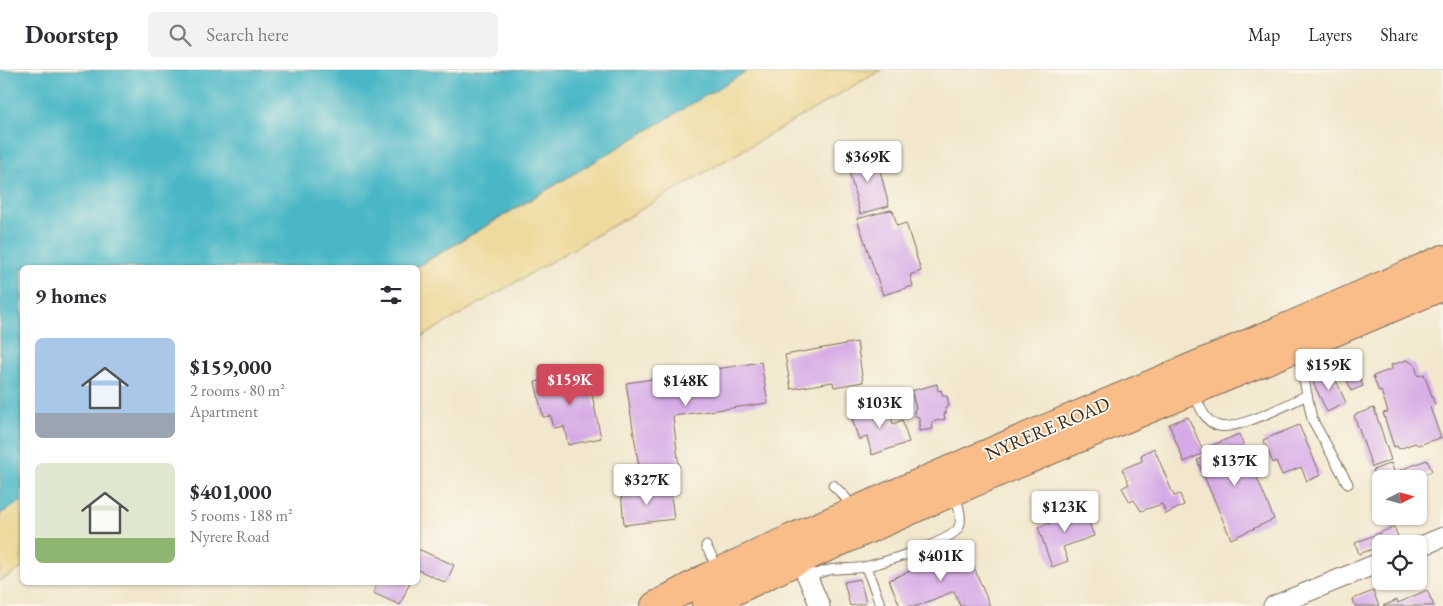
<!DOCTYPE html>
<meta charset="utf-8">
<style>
:root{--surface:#fff;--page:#f2f2f3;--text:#2b2b33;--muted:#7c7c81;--line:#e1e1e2;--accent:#d1495b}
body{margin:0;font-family:"EB Garamond",serif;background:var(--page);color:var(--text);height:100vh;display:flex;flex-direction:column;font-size:19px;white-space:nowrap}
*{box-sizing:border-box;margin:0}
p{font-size:16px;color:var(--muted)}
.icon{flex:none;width:28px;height:28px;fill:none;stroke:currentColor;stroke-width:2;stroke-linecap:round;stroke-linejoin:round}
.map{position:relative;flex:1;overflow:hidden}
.side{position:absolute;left:20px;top:195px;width:400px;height:320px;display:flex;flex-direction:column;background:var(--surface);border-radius:8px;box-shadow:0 1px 4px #0004}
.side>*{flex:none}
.needle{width:32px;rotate:84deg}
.controls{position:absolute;left:1372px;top:400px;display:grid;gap:10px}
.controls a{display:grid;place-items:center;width:55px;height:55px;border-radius:8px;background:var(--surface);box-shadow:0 1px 4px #0004;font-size:25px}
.price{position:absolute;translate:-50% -42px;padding:0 11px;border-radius:5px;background:#fff;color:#222;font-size:16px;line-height:32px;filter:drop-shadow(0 1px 2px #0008)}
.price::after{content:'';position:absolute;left:50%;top:30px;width:15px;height:11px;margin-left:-8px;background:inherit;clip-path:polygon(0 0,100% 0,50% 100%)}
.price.active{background:var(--accent);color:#fff}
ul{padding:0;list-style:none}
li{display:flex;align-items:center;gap:15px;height:125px;padding:0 15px}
li span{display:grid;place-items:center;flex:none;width:140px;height:100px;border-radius:8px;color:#555}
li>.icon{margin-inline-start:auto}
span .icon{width:60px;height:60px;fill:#fffc;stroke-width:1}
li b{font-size:21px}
h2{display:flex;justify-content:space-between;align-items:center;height:60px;padding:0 15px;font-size:21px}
header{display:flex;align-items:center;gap:30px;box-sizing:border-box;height:70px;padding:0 25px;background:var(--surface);border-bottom:1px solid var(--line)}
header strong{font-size:24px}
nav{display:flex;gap:28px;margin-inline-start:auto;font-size:18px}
.search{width:350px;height:45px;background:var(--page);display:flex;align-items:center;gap:12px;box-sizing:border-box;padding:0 18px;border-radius:8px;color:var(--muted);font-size:19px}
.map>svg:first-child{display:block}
.sand{fill:#eeda9e;stroke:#94825e}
.water{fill:#4ab7c6;stroke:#427072}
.building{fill:#d5aae6}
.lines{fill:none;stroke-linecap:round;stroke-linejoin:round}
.service-casing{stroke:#7b6c5b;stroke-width:11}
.minor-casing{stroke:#7b6c5b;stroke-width:21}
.primary-casing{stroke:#7b6c5b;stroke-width:30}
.service{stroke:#fff;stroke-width:9}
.minor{stroke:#fff;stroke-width:19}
.primary{stroke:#f8bd89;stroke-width:28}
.labels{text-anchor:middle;stroke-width:4;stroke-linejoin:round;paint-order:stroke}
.street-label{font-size:19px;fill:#3b2a1e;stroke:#fbf7ec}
</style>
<header>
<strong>Doorstep</strong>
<div class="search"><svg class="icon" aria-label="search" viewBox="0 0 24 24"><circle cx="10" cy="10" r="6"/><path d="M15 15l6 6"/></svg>Search here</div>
<nav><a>Map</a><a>Layers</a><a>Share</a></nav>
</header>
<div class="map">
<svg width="1443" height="536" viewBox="0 0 1443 536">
<rect width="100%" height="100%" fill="#fbf7ec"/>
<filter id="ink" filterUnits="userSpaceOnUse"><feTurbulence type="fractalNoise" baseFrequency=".02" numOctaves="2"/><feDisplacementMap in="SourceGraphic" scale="10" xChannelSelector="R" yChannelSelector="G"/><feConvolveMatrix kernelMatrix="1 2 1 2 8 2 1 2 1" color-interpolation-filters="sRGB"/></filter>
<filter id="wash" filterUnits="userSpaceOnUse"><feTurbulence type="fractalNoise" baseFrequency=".0096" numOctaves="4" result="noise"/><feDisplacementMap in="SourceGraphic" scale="20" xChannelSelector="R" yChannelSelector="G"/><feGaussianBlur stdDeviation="1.12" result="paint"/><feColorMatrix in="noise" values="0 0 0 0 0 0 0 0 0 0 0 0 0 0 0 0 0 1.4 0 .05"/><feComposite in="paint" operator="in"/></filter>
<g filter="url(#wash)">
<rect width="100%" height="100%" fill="#f2e7cc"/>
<g class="sand">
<polygon points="749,0 881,0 418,269 418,198 416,198"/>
<polygon points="22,431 22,498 0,511 0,444"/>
</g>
<polygon class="water" points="0,0 749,0 416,197 22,198 22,431 0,444"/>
<g id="blocks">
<g class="building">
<polygon points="874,83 876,84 889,136 860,144 848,97 849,97 848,90"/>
<polygon points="890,140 893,141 897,156 906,153 921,201 910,205 913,216 883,225 857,149"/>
<polygon points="857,272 863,312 834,317 833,312 791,319 785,285"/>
<polygon points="1350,283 1363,316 1351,321 1339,288"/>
<polygon points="1328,289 1333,299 1318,307 1313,297"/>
<polygon points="1407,290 1415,295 1418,306 1424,304 1435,335 1430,337 1441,368 1418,375 1415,373 1399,379 1397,376 1394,377 1383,343 1388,342 1381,321 1379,322 1373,306 1392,299 1391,295"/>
<polygon points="761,292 768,333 673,346 679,398 640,404 626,313"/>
<polygon points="587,301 601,368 568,375 564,356 554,358 551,346 543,347 535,312"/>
<polygon points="1332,301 1346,333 1327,342 1312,310"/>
<polygon points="937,314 938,321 941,320 943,326 947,326 949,336 945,338 946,343 944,344 945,349 932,352 933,359 919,361 919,347 915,346 914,341 916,338 911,321"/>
<polygon points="887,333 893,354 902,350 909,372 872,385 867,367 859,370 851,346"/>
<polygon points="1374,338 1391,390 1372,397 1354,345"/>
<polygon points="1188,347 1204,383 1184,392 1169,354"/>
<polygon points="1299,355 1321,405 1307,411 1301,397 1282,405 1276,391 1273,393 1263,370"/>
<polygon points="1239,364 1274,449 1231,469 1197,390 1208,386 1206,378"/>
<polygon points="1154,378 1174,426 1180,424 1184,435 1166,444 1162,434 1141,441 1134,430 1130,432 1122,418 1129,414 1122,399 1142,391 1141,385"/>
<polygon points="1427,390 1432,401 1415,409 1403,409 1400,400"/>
<polygon points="1391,393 1397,409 1381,409 1381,420 1373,400"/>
<polygon points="670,417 674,449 624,455 621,422"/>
<polygon points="1082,434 1094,466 1063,477 1068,491 1052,497 1038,457 1050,453 1048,447"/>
<polygon points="1394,457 1399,469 1386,474 1381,474 1381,476 1359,484 1355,473"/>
<polygon points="966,478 990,536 960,536 954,521 917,536 900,536 889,510"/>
<polygon points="418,479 454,495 446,513 418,500"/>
<polygon points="860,509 866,533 850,536 844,512"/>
<polygon points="377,512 410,512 400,535 373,523"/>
<polygon points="1427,520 1434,536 1383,536 1397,530 1398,533"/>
<polygon points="1373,521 1379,536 1355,536 1353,529"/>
</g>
</g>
</g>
<g filter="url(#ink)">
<use href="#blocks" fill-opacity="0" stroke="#7b6c5b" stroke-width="1"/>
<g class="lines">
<g class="service-casing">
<g id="service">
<polyline points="1296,281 1301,295 1312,349 1348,414"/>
<path d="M 1194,323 C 1199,335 1205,353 1219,356 C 1236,361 1291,333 1307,325"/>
<polyline points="833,415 846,428 848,441"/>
<polyline points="706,476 719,500"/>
<polyline points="866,497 881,536"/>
<path d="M 807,507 C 817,504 827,499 837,499 C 846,498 855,499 864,497 C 881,493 952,472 959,457 C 963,448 957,432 955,423"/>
</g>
</g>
<g class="minor-casing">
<g id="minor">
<polyline points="1419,477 1443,467"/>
<polyline points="800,490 820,536"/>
<polyline points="1273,536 1381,492"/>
</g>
</g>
<g class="primary-casing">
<g id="primary">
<polyline points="655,536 706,508 792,468 1000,378 1299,252 1443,189"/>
<path d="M 706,536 C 774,499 847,469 918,437 C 1092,360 1269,291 1443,216"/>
</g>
</g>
<use href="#service" class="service"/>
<use href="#minor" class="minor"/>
<use href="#primary" class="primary"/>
</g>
</g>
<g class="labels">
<g class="street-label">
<text transform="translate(1047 358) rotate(-23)" y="7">NYRERE ROAD</text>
</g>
</g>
</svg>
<div class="controls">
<a><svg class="needle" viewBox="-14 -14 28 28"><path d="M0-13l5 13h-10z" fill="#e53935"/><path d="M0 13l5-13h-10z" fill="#7c7c81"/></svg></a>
<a><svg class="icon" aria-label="locate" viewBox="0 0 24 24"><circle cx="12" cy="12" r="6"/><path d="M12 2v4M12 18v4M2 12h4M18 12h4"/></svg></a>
</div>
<b class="price" style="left:868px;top:113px">$369K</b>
<b class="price" style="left:1329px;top:321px">$159K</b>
<b class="price active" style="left:570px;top:336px">$159K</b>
<b class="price" style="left:686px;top:337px">$148K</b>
<b class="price" style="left:880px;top:359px">$103K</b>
<b class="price" style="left:1235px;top:417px">$137K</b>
<b class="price" style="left:647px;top:436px">$327K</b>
<b class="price" style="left:1065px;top:463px">$123K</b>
<b class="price" style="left:941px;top:512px">$401K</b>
<section class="side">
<h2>9 homes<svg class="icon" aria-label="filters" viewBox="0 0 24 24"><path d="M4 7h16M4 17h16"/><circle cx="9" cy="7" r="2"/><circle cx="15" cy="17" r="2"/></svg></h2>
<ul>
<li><span style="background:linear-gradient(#a9c7e8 75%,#9aa5b1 0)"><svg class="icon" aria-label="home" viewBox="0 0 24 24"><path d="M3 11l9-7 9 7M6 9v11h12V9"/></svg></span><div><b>$159,000</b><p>2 rooms · 80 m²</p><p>Apartment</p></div></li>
<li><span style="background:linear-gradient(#dfe7d0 75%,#8fb573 0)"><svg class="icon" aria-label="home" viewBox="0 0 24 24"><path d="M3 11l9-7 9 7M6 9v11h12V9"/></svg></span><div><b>$401,000</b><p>5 rooms · 188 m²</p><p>Nyrere Road</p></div></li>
</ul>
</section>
</div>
